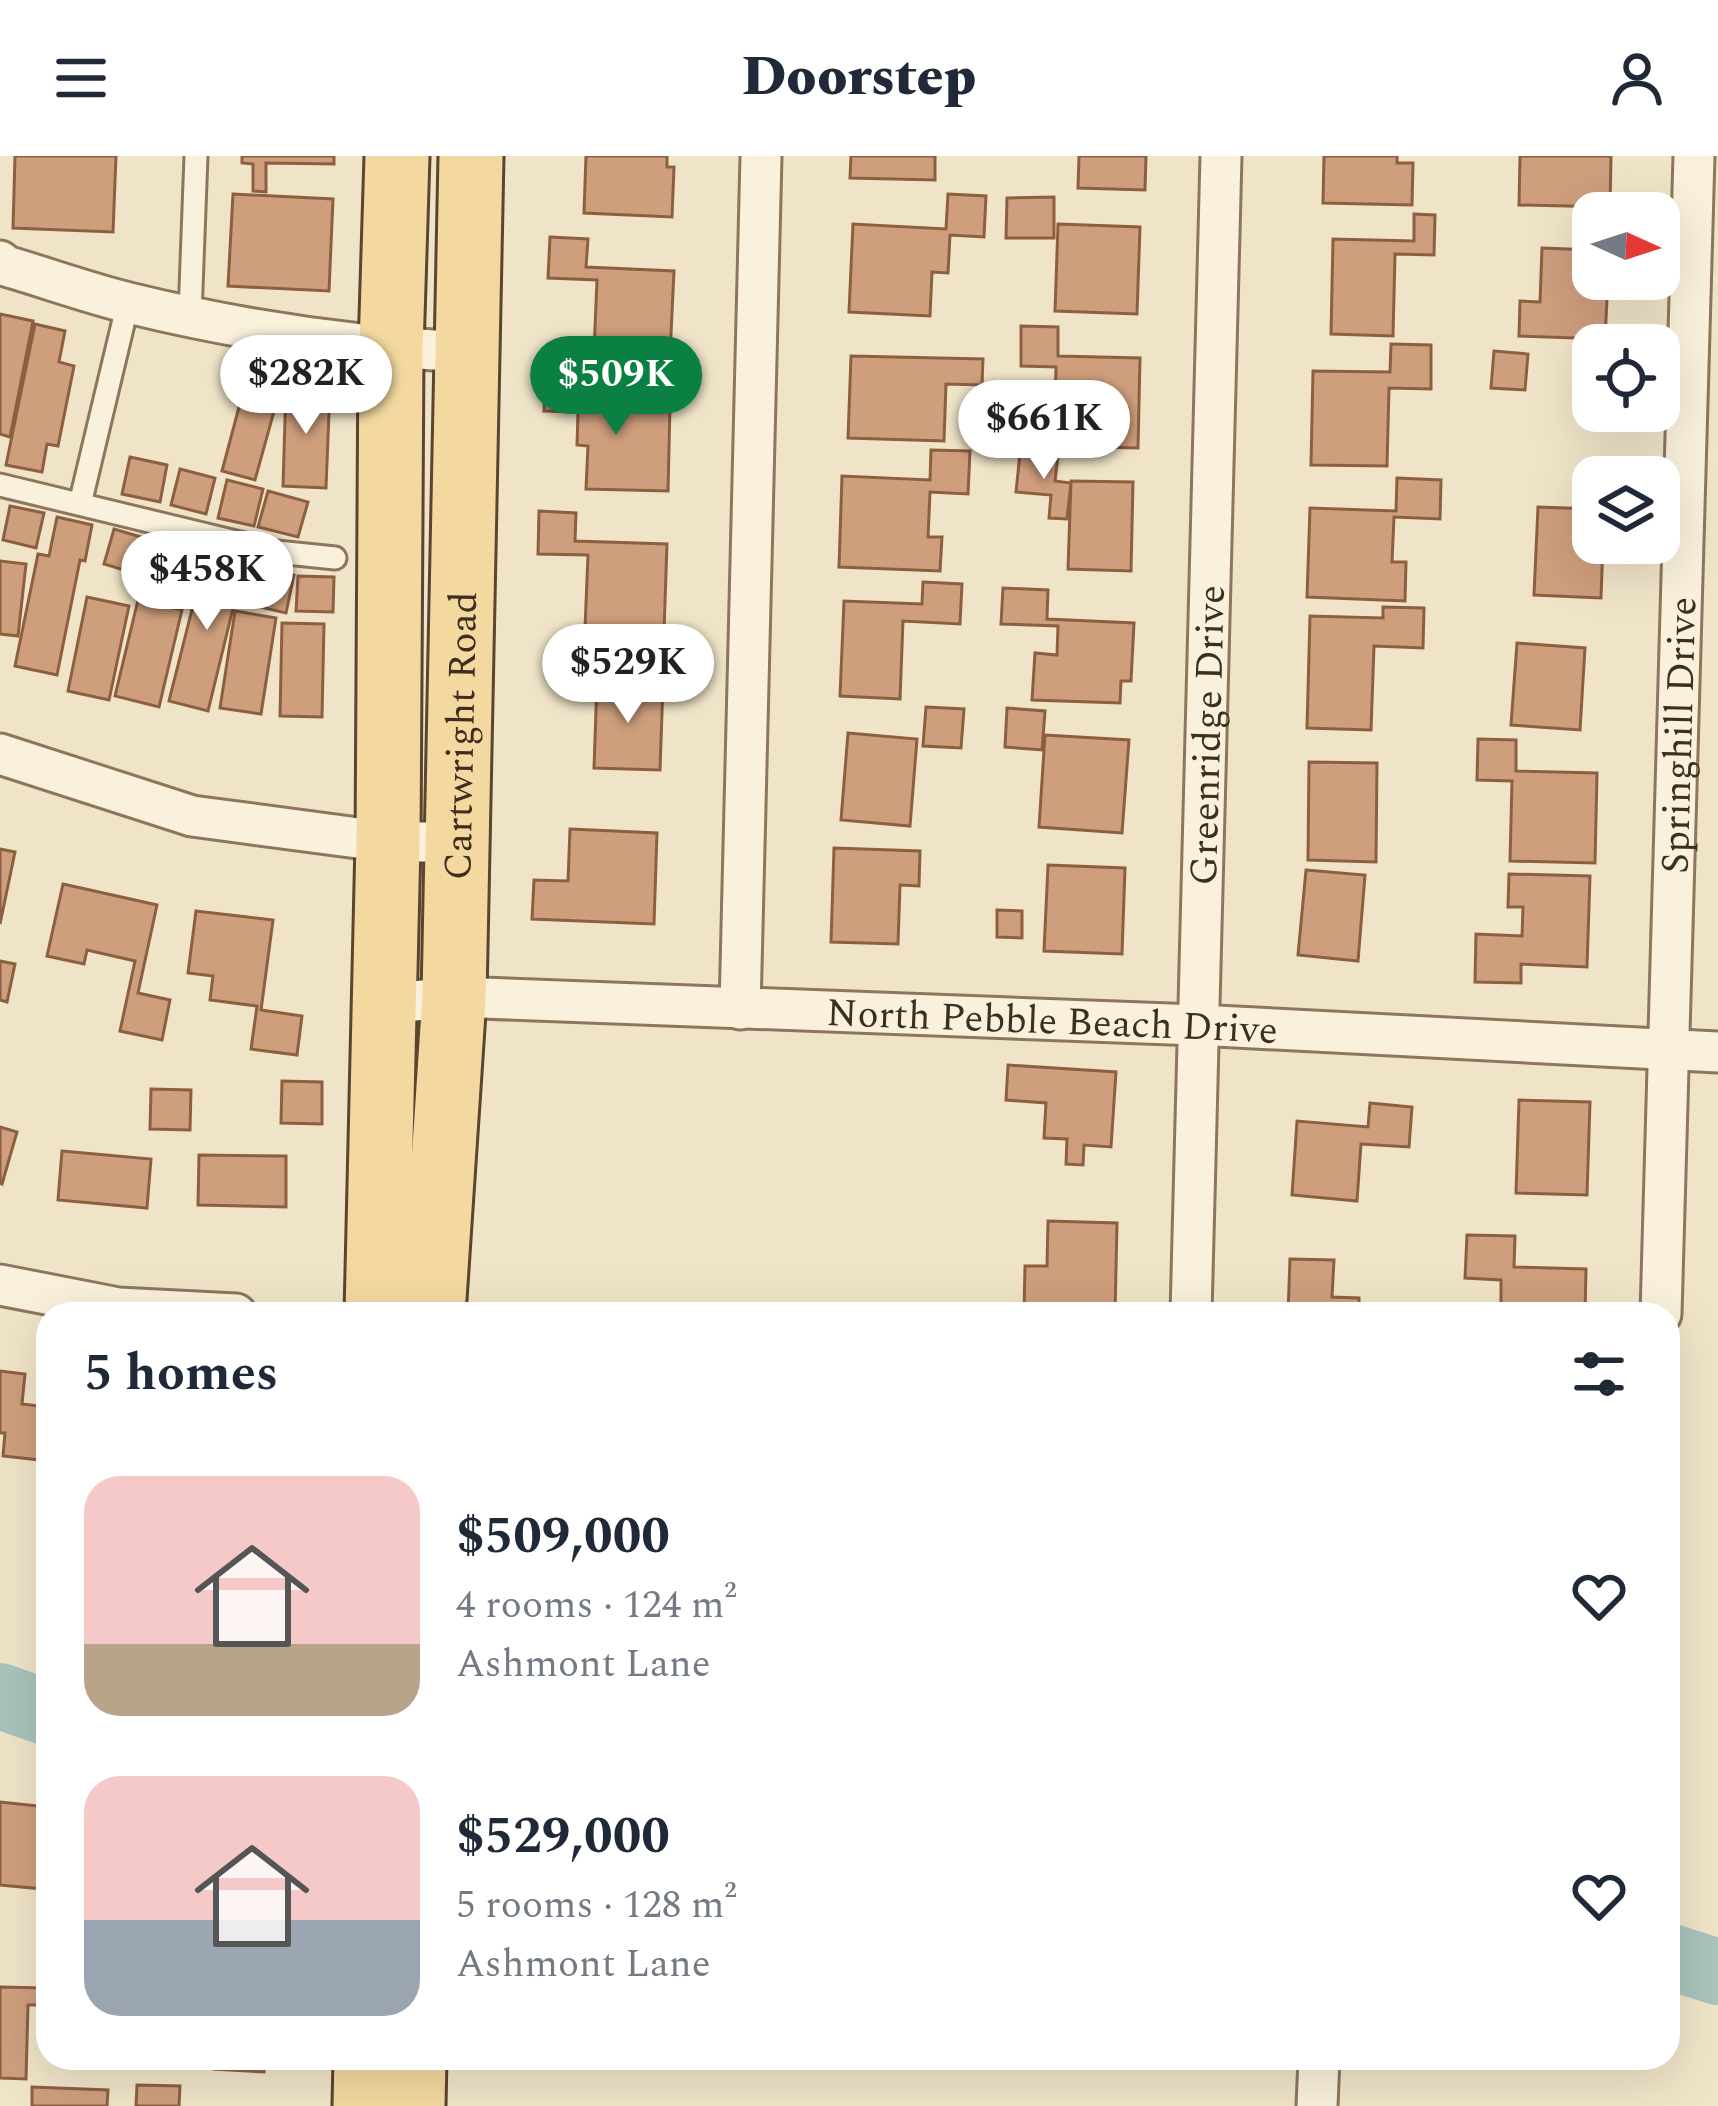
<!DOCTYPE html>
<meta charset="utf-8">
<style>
:root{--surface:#fff;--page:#f2f2f3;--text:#1f2937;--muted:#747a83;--accent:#0b8043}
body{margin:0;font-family:Spectral,serif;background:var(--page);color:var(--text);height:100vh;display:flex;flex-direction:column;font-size:45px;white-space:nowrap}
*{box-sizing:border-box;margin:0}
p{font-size:39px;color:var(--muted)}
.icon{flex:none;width:66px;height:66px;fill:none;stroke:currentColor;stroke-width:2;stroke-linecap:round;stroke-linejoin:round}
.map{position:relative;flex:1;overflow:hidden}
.side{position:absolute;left:36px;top:1146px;width:1644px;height:768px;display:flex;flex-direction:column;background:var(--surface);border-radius:36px;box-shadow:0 12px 48px #0002}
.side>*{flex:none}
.needle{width:78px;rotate:93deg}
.tools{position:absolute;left:1572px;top:36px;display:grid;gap:24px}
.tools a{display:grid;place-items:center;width:108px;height:108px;border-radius:24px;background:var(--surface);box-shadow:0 12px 48px #0002;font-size:60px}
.price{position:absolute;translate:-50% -102px;padding:0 27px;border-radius:42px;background:#fff;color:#222;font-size:39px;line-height:78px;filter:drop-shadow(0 3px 6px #0008)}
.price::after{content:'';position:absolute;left:50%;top:72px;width:36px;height:27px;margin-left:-18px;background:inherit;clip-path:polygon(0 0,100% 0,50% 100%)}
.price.active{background:var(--accent);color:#fff}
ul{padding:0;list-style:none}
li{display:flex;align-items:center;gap:36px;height:300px;padding:0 48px}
li span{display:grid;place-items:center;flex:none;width:336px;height:240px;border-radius:36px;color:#555}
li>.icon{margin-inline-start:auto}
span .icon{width:144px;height:144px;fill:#fffc;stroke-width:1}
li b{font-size:51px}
h2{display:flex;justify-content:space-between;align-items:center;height:144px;padding:0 48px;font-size:51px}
header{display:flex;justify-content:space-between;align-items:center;height:156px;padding:0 48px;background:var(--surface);font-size:54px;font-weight:800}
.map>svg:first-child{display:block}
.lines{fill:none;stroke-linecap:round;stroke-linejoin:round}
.river{stroke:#a9c4bc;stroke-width:66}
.building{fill:#cf9f7d;stroke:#8d5f41;stroke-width:3}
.lane-casing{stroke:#8d765c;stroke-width:27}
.street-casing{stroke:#8d765c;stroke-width:45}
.primary-casing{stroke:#5b4430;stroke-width:69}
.lane{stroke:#faf1dc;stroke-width:21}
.street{stroke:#faf1dc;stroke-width:39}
.primary{stroke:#f3d9a0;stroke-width:63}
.labels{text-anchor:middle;stroke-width:9;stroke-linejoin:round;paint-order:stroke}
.street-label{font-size:39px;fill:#3d2e20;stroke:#f7eed8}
</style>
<header><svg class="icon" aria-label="menu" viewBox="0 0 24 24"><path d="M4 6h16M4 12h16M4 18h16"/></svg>Doorstep<svg class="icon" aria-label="person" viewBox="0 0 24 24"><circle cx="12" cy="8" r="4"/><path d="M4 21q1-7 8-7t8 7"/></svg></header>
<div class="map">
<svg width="1718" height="1950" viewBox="0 0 1718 1950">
<rect width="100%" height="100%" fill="#f0e4c8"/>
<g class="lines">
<g class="river">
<polyline points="0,1540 48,1557"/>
<polyline points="1668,1800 1718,1816"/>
</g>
</g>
<g class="building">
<polygon points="15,0 116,0 113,76 13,72"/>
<polygon points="242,0 334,0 334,8 266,7 266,36 253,35 253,8 242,7"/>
<polygon points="586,0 667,0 667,11 674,11 672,61 584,57"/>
<polygon points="851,0 935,0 935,24 850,22"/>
<polygon points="1079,0 1146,0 1145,34 1078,32"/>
<polygon points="1324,0 1397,0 1397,7 1413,7 1412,49 1323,47"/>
<polygon points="1520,0 1611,0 1610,51 1519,49"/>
<polygon points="233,38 333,43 329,135 228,130"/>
<polygon points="948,38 986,40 984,81 950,79 948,117 932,116 930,160 849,156 853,68 946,73"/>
<polygon points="1054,41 1054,82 1006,82 1007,42"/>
<polygon points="1414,58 1435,59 1434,99 1395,98 1393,180 1331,178 1333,83 1414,85"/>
<polygon points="1058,68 1140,71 1137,158 1055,155"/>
<polygon points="550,81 588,83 586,111 674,115 670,199 594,195 597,124 548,122"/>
<polygon points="1542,92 1593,94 1593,123 1608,123 1605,183 1519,180 1520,145 1540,146"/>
<polygon points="0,158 33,165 10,281 0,278"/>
<polygon points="35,168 65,175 59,206 74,210 58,290 47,288 42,316 6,309"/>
<polygon points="1021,170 1058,171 1058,200 1140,202 1138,292 1054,290 1056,211 1021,210"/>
<polygon points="1391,188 1431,189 1431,233 1389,232 1387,310 1311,309 1313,215 1390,216"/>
<polygon points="1494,195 1528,198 1525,234 1491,232"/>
<polygon points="851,200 983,203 982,229 946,228 944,285 848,282"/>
<polygon points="545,220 583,222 581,246 670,249 668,335 586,333 588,290 577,289 578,256 544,255"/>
<polygon points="247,221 281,230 255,324 222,315"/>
<polygon points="286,231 330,232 326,332 283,330"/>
<polygon points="931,294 970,295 968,338 930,336 928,381 942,381 940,415 839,411 842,320 930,324"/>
<polygon points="1020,297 1058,300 1055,325 1071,327 1067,363 1049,362 1051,339 1016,336"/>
<polygon points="130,301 167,309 160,346 122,338"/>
<polygon points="180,313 215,322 206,358 171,349"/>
<polygon points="1397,322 1441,324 1440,363 1394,361 1392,406 1406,406 1405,445 1307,441 1310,352 1396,355"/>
<polygon points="227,324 263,333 254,370 218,362"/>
<polygon points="1071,325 1133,326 1131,415 1068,413"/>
<polygon points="268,335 308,346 298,381 258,371"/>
<polygon points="10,350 44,357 36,392 3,384"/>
<polygon points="1538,351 1593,353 1593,387 1603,387 1601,442 1534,439"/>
<polygon points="539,355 576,357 575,385 667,388 664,475 585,472 588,399 538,398"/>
<polygon points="57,361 92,369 85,405 80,404 57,519 15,510 38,398 49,400"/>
<polygon points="114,373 151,384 140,419 104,408"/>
<polygon points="152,386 195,394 188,429 145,421"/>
<polygon points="206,398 244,407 208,555 169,545"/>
<polygon points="0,405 26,408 18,480 0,478"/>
<polygon points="256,410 294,419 286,457 248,448"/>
<polygon points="298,420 334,421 333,456 296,455"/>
<polygon points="923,426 962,428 960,468 903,465 900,543 840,540 844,445 922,448"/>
<polygon points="1003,432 1048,434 1047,463 1134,467 1131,525 1121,525 1120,547 1032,544 1035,497 1057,499 1058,470 1001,468"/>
<polygon points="87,441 129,450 109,544 68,535"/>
<polygon points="138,444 182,454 159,551 115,540"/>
<polygon points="1383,451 1424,452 1423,492 1374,490 1371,574 1307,572 1310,460 1383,462"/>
<polygon points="235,455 276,462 261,558 220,552"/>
<polygon points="282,467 324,468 322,561 280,560"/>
<polygon points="1517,487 1585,492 1580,574 1511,569"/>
<polygon points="597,525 663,528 660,614 594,612"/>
<polygon points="926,551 964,553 961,592 923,590"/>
<polygon points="1007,552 1045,555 1042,594 1005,591"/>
<polygon points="848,577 917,583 910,670 841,664"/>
<polygon points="1045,579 1129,584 1122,677 1039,671"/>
<polygon points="1478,583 1516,584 1516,615 1597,617 1595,707 1510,705 1512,625 1477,624"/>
<polygon points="1309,606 1377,607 1376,706 1308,704"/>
<polygon points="570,673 657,677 654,768 532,763 534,724 568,725"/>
<polygon points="834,692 920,695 919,730 900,729 898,788 831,786"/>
<polygon points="0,693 15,696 0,768"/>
<polygon points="1048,709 1125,712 1122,798 1044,795"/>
<polygon points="1306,714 1365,719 1358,805 1298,799"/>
<polygon points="1509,718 1590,720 1587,811 1521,808 1521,827 1475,826 1476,778 1522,780 1523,751 1508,751"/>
<polygon points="63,728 157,749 138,837 170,844 162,884 120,875 135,805 87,794 84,808 47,800"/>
<polygon points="997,754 1022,755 1022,782 997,781"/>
<polygon points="196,755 273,764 261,854 302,860 297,899 251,893 257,850 210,844 213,820 188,817"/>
<polygon points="0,805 15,808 7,846 0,844"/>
<polygon points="1008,909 1116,916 1111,991 1084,989 1083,1009 1066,1008 1067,983 1044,982 1046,947 1006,944"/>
<polygon points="282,925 322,926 322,968 281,967"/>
<polygon points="151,933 191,934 190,974 150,973"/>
<polygon points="1519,944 1590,946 1587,1039 1516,1037"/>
<polygon points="1370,947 1412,951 1409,991 1361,988 1357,1045 1292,1039 1297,965 1368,971"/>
<polygon points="0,971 17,976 2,1028 0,1027"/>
<polygon points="62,995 151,1003 147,1052 58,1044"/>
<polygon points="199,999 286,1000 286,1051 198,1049"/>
<polygon points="1048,1065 1117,1067 1115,1158 1024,1158 1025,1110 1047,1110"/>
<polygon points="1467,1079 1515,1080 1514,1111 1586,1113 1585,1158 1517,1158 1518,1149 1501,1148 1501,1124 1465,1122"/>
<polygon points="1290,1103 1334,1104 1332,1141 1359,1142 1359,1158 1288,1158"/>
<polygon points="0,1215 25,1218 22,1248 47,1251 40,1304 3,1300 5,1277 0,1277"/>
<polygon points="0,1646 48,1651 43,1733 0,1729"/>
<polygon points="46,1804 48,1804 48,1849 28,1849 26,1923 0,1922 0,1831 45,1832"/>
<polygon points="215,1902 265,1902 264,1916 214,1913"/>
<polygon points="137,1929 180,1930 179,1950 136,1950"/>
<polygon points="32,1931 108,1934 107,1950 32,1950"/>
</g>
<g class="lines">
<g class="lane-casing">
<g id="lane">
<polyline points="190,159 196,0"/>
<polyline points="0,329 277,396 335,402"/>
<polyline points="80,348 128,147"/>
</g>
</g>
<g class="street-casing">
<g id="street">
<path d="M 0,105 L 6,110 C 47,122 88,137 129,147 C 239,174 353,191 466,196"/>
<polyline points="0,598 192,660 388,686 457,686"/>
<path id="s1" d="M 384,848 L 454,841 L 1197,869 L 1718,896"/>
<polyline points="740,853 761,0"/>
<polyline points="0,1129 118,1152 236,1158"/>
<path id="s2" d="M 1191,1158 L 1221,0"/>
<path id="s3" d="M 1661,1158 L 1694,0"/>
<polyline points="1317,1950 1319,1902"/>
</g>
</g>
<g class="primary-casing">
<g id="primary">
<polyline points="377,1158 388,686 391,193 397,0"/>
<path id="s4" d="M 433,1158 L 454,841 L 471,0"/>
<polyline points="365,1950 366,1902"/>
<polyline points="413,1950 414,1902"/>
</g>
</g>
<use href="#lane" class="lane"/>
<use href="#street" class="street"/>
<use href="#primary" class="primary"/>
</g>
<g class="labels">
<g class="street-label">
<text dy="14" stroke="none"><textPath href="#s4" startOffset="579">Cartwright Road</textPath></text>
<text dy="14" stroke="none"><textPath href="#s2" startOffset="579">Greenridge Drive</textPath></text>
<text dy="14" stroke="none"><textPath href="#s3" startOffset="579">Springhill Drive</textPath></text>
<text dy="14" stroke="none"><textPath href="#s1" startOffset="669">North Pebble Beach Drive</textPath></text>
</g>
</g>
</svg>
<div class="tools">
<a><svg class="needle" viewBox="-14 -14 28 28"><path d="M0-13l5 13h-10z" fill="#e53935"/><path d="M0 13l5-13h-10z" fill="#747a83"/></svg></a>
<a><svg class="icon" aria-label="locate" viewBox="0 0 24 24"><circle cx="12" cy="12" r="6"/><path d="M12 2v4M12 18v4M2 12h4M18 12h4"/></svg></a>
<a><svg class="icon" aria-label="layers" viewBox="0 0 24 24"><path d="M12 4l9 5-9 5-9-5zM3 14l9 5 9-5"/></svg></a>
</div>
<b class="price" style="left:306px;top:281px">$282K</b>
<b class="price active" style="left:616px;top:282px">$509K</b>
<b class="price" style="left:1044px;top:326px">$661K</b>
<b class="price" style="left:207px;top:477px">$458K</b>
<b class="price" style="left:628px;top:570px">$529K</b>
<section class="side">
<h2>5 homes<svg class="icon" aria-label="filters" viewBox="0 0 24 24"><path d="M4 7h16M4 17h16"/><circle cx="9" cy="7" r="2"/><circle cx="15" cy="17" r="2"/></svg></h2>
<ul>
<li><span style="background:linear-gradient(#f6c9c9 70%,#b9a48a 0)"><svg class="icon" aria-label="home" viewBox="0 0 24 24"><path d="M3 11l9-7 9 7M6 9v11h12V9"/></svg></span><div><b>$509,000</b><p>4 rooms · 124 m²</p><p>Ashmont Lane</p></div><svg class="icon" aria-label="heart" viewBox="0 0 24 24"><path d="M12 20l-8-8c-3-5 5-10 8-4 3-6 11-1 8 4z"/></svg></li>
<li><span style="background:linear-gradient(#f6c9c9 60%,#9aa5b1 0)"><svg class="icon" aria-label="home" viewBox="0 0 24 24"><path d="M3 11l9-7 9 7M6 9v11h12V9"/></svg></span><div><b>$529,000</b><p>5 rooms · 128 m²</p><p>Ashmont Lane</p></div><svg class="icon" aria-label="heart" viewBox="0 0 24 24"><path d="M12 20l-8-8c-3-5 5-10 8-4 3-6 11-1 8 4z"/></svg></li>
</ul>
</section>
</div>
